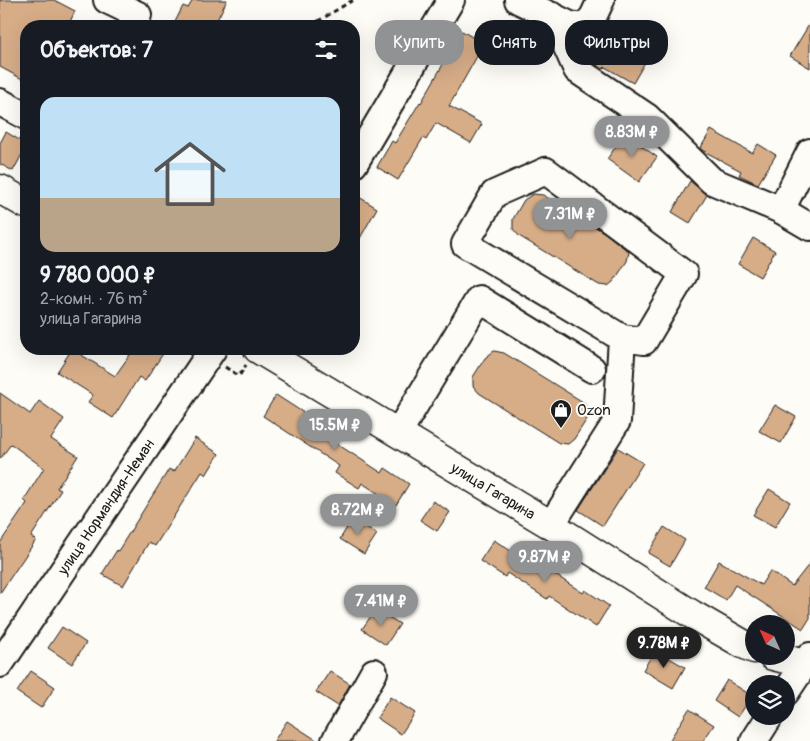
<!DOCTYPE html>
<html lang="ru">
<meta charset="utf-8">
<style>
:root{--surface:#171b24;--page:#242831;--text:#f1f3f6;--muted:#9ea1a6;--line:#363941;--accent:#919294}
body{margin:0;font-family:Pangolin,sans-serif;background:var(--page);color:var(--text);height:100vh;display:flex;flex-direction:column;font-size:19px;white-space:nowrap}
*{box-sizing:border-box;margin:0}
p{font-size:16px;color:var(--muted)}
.icon{flex:none;width:28px;height:28px;fill:none;stroke:currentColor;stroke-width:2;stroke-linecap:round;stroke-linejoin:round}
.map{position:relative;flex:1;overflow:hidden}
.drawer{position:absolute;left:20px;top:20px;width:340px;height:335px;display:flex;flex-direction:column;background:var(--surface);border-radius:20px;box-shadow:0 5px 20px #0002}
.drawer>*{flex:none}
.hud{position:absolute;left:375px;top:20px;width:360px;height:45px;display:flex;gap:10px}
.needle{width:32px;rotate:315deg}
.tools{position:absolute;left:745px;top:615px;display:grid;gap:10px}
.tools a{display:grid;place-items:center;width:50px;height:50px;border-radius:50%;background:var(--surface);box-shadow:0 5px 20px #0002;font-size:25px}
.price{position:absolute;translate:-50% -42px;padding:0 11px;border-radius:18px;background:var(--accent);color:#fff;font-size:16px;line-height:32px;filter:drop-shadow(0 1px 2px #0008)}
.price::after{content:'';position:absolute;left:50%;top:30px;width:15px;height:11px;margin-left:-8px;background:inherit;clip-path:polygon(0 0,100% 0,50% 100%)}
.price.current{background:#222;color:#fff}
ul{padding:0;list-style:none}
li{display:grid;align-content:center;gap:10px;height:265px;padding:0 20px}
li+li{border-top:1px solid var(--line)}
li span{display:grid;place-items:center;height:155px;border-radius:15px;color:#555}
li>.icon{margin-inline-start:auto}
span .icon{width:90px;height:90px;fill:#fffc;stroke-width:1}
li b{font-size:21px}
h2{display:flex;justify-content:space-between;align-items:center;height:60px;padding:0 20px;font-size:21px}
.chip{padding:0 18px;border-radius:20px;background:var(--surface);box-shadow:0 5px 20px #0002;font-size:18px;line-height:45px}
.chip.current{background:var(--accent);color:#fff}
.map>svg:first-child{display:block}
.building{fill:#d7ad88;stroke:#1c1c1c}
.lines{fill:none;stroke-linecap:round;stroke-linejoin:round}
.minor-casing{stroke:#1c1c1c;stroke-width:30}
.major-casing{stroke:#1c1c1c;stroke-width:31}
.path{stroke:#1c1c1c;stroke-width:3;stroke-dasharray:5 4;stroke-linecap:butt}
.minor{stroke:#fdfcf7;stroke-width:26}
.major{stroke:#fdfcf7;stroke-width:28}
.labels{text-anchor:middle;stroke-width:4;stroke-linejoin:round;paint-order:stroke}
.poi-label{font-size:15px;fill:#1c1c1c;stroke:#fdfcf7;text-anchor:start}
.street-label{font-size:15px;fill:#1c1c1c;stroke:#fdfcf7}
</style>
<div class="map">
<svg width="810" height="741" viewBox="0 0 810 741">
<rect width="100%" height="100%" fill="#fdfcf7"/>
<filter id="ink" filterUnits="userSpaceOnUse"><feTurbulence type="fractalNoise" baseFrequency=".02" numOctaves="2"/><feDisplacementMap in="SourceGraphic" scale="10" xChannelSelector="R" yChannelSelector="G"/><feConvolveMatrix kernelMatrix="1 2 1 2 8 2 1 2 1" color-interpolation-filters="sRGB"/></filter>
<g filter="url(#ink)">
<g class="building">
<polygon points="0,0 54,0 75,11 68,26 26,26 26,81 0,67"/>
<polygon points="193,0 227,0 214,26 173,26 183,6 188,8"/>
<polygon points="810,23 810,68 790,56"/>
<polygon points="462,31 484,44 449,106 482,124 471,143 436,123 426,140 423,138 398,180 377,167 392,141 395,143 420,102 421,103"/>
<polygon points="599,33 624,48 626,45 648,57 633,83 605,67 603,69 589,60 585,51 592,39"/>
<polygon points="711,130 752,153 758,144 776,155 758,184 739,175 741,171 700,149"/>
<polygon points="6,132 26,144 26,147 13,171 0,164 0,143"/>
<polygon points="625,134 657,157 639,182 607,159"/>
<polygon points="690,181 707,195 690,223 672,212"/>
<polygon points="354,194 377,208 354,249"/>
<polygon points="533,194 543,195 605,233 628,251 629,252 627,261 614,281 608,286 599,285 519,236 513,229 513,219 524,200"/>
<polygon points="753,238 775,251 760,277 738,264"/>
<polygon points="72,349 115,376 134,349 166,349 145,381 139,377 113,418 88,402 93,395 57,372"/>
<polygon points="494,351 504,353 583,402 589,410 587,419 574,439 568,444 559,443 479,393 473,386 473,377 485,358"/>
<polygon points="0,393 30,414 39,401 64,419 51,439 78,456 57,488 61,490 31,537 36,540 0,593 0,543 27,503 24,500 44,468 11,444 0,459"/>
<polygon points="276,395 338,435 334,442 382,473 385,468 409,484 396,505 362,483 359,488 335,473 339,466 263,416"/>
<polygon points="775,405 796,417 781,443 759,431"/>
<polygon points="195,438 219,454 206,475 202,472 155,546 149,542 123,586 102,574 117,550 118,551 169,469 174,472"/>
<polygon points="618,448 643,463 603,526 578,510"/>
<polygon points="769,489 790,502 775,527 753,515"/>
<polygon points="433,501 450,512 437,531 420,520"/>
<polygon points="353,518 377,534 364,554 340,539"/>
<polygon points="664,527 685,540 670,566 648,553"/>
<polygon points="494,540 534,566 536,562 583,593 585,590 609,606 596,627 549,596 547,599 507,573 505,577 480,561"/>
<polygon points="719,561 761,585 770,571 792,586 810,563 810,618 803,629 735,585 726,600 704,587"/>
<polygon points="376,609 400,624 386,645 362,629"/>
<polygon points="62,627 86,643 72,664 48,648"/>
<polygon points="655,650 685,667 673,688 643,670"/>
<polygon points="31,671 55,687 41,708 17,692"/>
<polygon points="330,671 350,684 338,706 316,692"/>
<polygon points="727,680 752,696 738,717 714,701"/>
<polygon points="390,697 415,713 401,734 377,718"/>
<polygon points="689,709 714,725 703,741 669,741"/>
<polygon points="287,721 318,741 274,741"/>
</g>
<g class="lines">
<g class="minor-casing">
<g id="minor">
<polyline points="107,0 138,15 132,26"/>
<polyline points="518,0 570,25 584,27 593,17 601,0"/>
<polyline points="553,16 577,70 647,117 712,181 781,210 810,227"/>
<polyline points="0,102 26,116"/>
<polyline points="354,164 451,0"/>
<polyline points="781,210 810,152"/>
<polyline points="398,433 479,299 592,369"/>
<polyline points="551,525 617,421 622,338 465,244 494,194 546,171 684,274 644,341 622,338"/>
<polyline points="0,664 213,349"/>
<polyline points="786,692 810,656"/>
<polyline points="335,741 374,672"/>
<polyline points="754,741 770,716"/>
</g>
</g>
<g class="major-casing">
<g id="major">
<polyline points="0,189 26,204"/>
<polyline points="258,349 551,525 693,615 743,644 754,649"/>
<polyline points="773,656 805,664 810,664"/>
</g>
</g>
<g class="path">
<polyline points="310,26 353,0"/>
<polyline points="225,367 239,376 246,365"/>
</g>
<use href="#minor" class="minor"/>
<use href="#major" class="major"/>
</g>
</g>
<defs>
<g id="shop-pin" transform="scale(1.125)"><path d="M0 17L-7.5 6A9.5 9.5 0 1 1 7.5 6Z" fill="#1c1c1c" stroke="#fdfcf7"/><path d="M-5-2.5h2.3a2.7 3.5 0 0 1 5.4 0H5L5.5 6h-11ZM-1.5-2.5h3a1.5 2.3 0 0 0-3 0Z" fill="#fff"/></g>
</defs>
<g fill-rule="evenodd">
<use href="#shop-pin" x="561" y="410"/>
</g>
<g class="labels">
<g class="poi-label">
<text x="577" y="415">Ozon</text>
</g>
<g class="street-label">
<text transform="translate(493 491) rotate(31)" y="5">улица Гагарина</text>
<text transform="translate(106 507) rotate(-56)" y="5">улица Нормандия-Неман</text>
</g>
</g>
</svg>
<div class="tools">
<a><svg class="needle" viewBox="-14 -14 28 28"><path d="M0-13l5 13h-10z" fill="#e53935"/><path d="M0 13l5-13h-10z" fill="#9ea1a6"/></svg></a>
<a><svg class="icon" aria-label="layers" viewBox="0 0 24 24"><path d="M12 4l9 5-9 5-9-5zM3 14l9 5 9-5"/></svg></a>
</div>
<b class="price" style="left:632px;top:158px">8.83M ₽</b>
<b class="price" style="left:570px;top:240px">7.31M ₽</b>
<b class="price" style="left:335px;top:451px">15.5M ₽</b>
<b class="price" style="left:358px;top:536px">8.72M ₽</b>
<b class="price" style="left:545px;top:583px">9.87M ₽</b>
<b class="price" style="left:381px;top:627px">7.41M ₽</b>
<b class="price current" style="left:664px;top:669px">9.78M ₽</b>
<div class="hud">
<a class="chip current">Купить</a>
<a class="chip">Снять</a>
<a class="chip">Фильтры</a>
</div>
<section class="drawer">
<h2>Объектов: 7<svg class="icon" aria-label="filters" viewBox="0 0 24 24"><path d="M4 7h16M4 17h16"/><circle cx="9" cy="7" r="2"/><circle cx="15" cy="17" r="2"/></svg></h2>
<ul>
<li><span style="background:linear-gradient(#bfe0f5 65%,#b9a48a 0)"><svg class="icon" aria-label="home" viewBox="0 0 24 24"><path d="M3 11l9-7 9 7M6 9v11h12V9"/></svg></span><div><b>9 780 000 ₽</b><p>2-комн. · 76 m²</p><p>улица Гагарина</p></div></li>
</ul>
</section>
</div>
